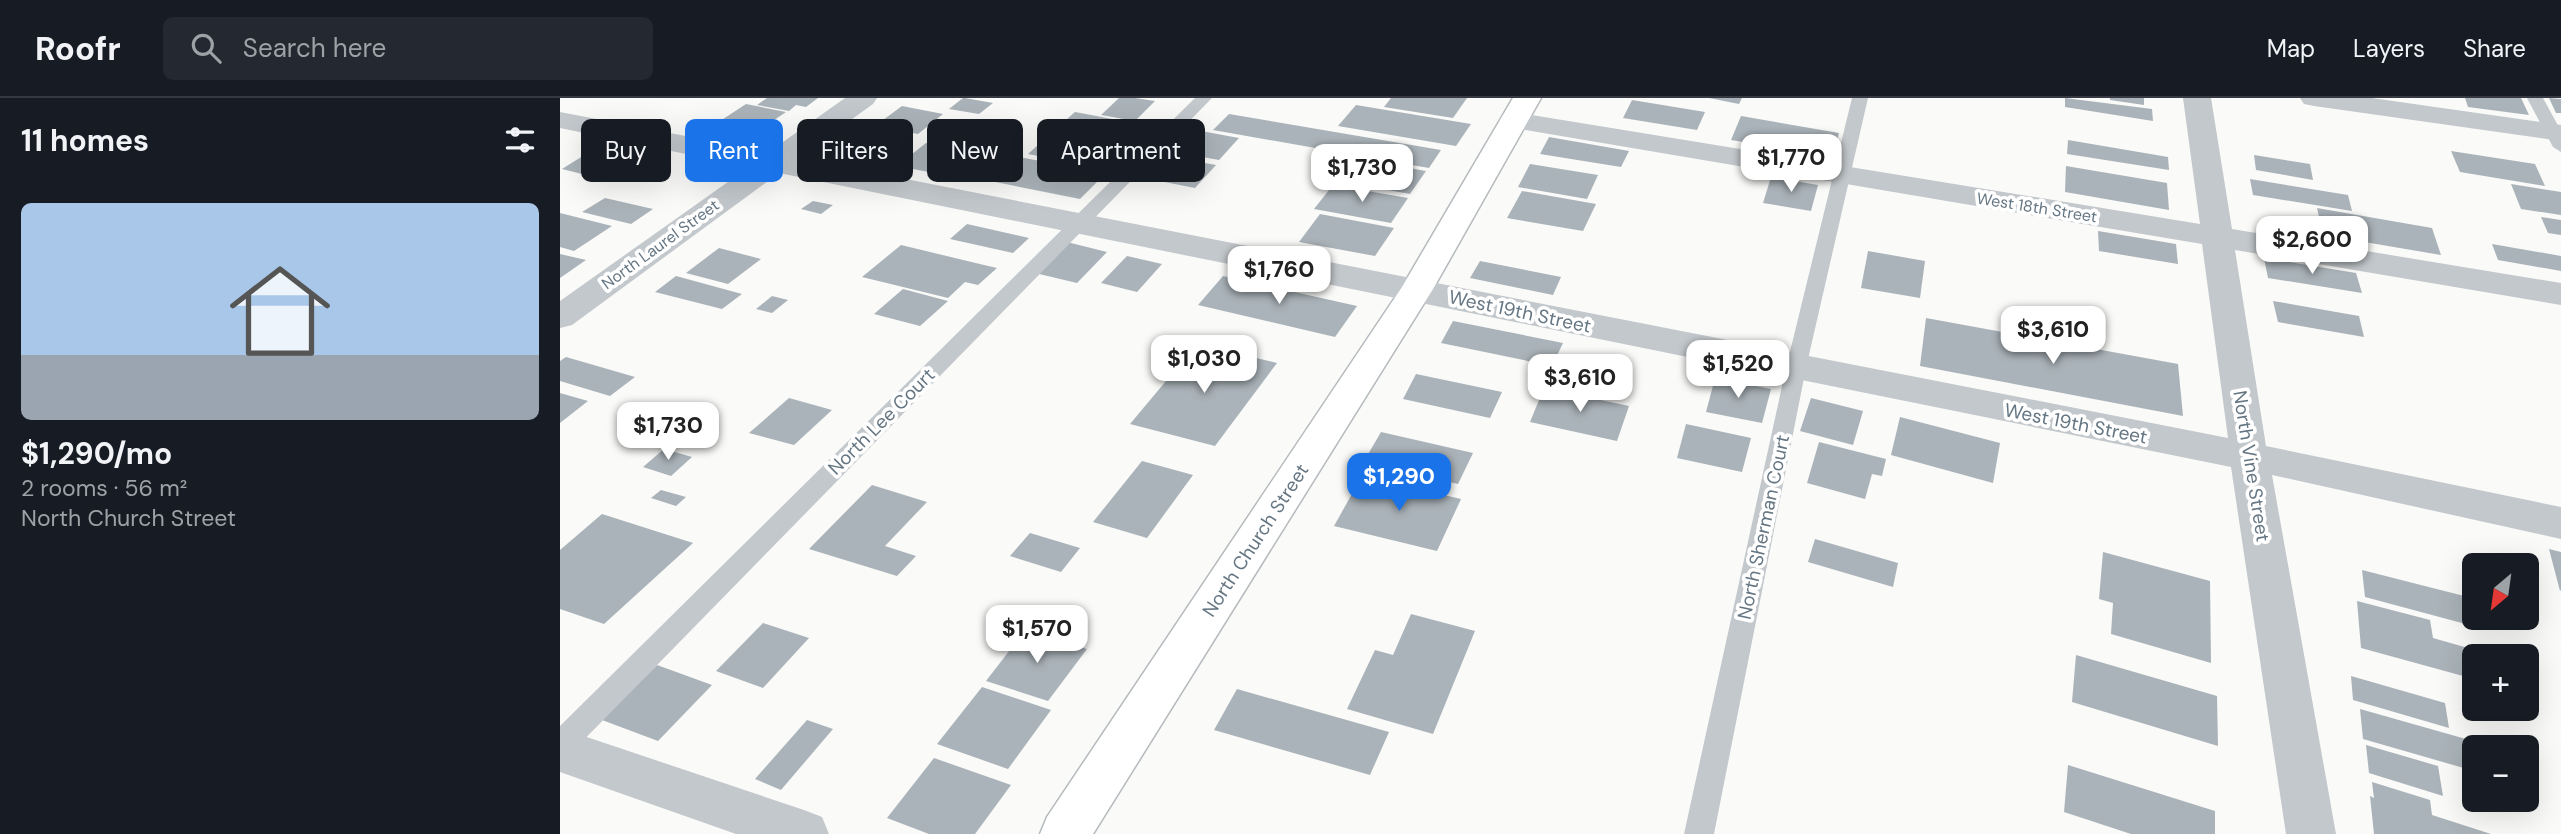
<!DOCTYPE html>
<meta charset="utf-8">
<style>
:root{--surface:#171b24;--page:#242831;--text:#f1f3f6;--muted:#9ea1a6;--line:#363941;--accent:#1a73e8}
body{margin:0;font-family:"DM Sans",sans-serif;background:var(--page);color:var(--text);height:100vh;display:flex;flex-direction:column;font-size:26px;white-space:nowrap}
*{box-sizing:border-box;margin:0}
p{font-size:23px;color:var(--muted)}
.icon{flex:none;width:38px;height:38px;fill:none;stroke:currentColor;stroke-width:2;stroke-linecap:round;stroke-linejoin:round}
.map{position:relative;flex:1;overflow:hidden}
.side{display:flex;flex-direction:column;background:var(--surface);width:560px}
.side>*{flex:none}
.banner{position:absolute;left:21px;top:21px;width:665px;height:63px;display:flex;gap:14px}
.needle{width:46px;rotate:209deg}
.fabs{position:absolute;left:1902px;top:455px;display:grid;gap:14px}
.fabs a{display:grid;place-items:center;width:77px;height:77px;border-radius:10px;background:var(--surface);box-shadow:0 7px 28px #0002;font-size:35px}
.price{position:absolute;translate:-50% -60px;padding:0 16px;border-radius:14px;background:#fff;color:#222;font-size:23px;line-height:46px;filter:drop-shadow(0 2px 4px #0008)}
.price::after{content:'';position:absolute;left:50%;top:42px;width:21px;height:16px;margin-left:-10px;background:inherit;clip-path:polygon(0 0,100% 0,50% 100%)}
.price.current{background:var(--accent);color:#fff}
ul{padding:0;list-style:none}
li{display:grid;align-content:center;gap:14px;height:371px;padding:0 21px}
li+li{border-top:2px solid var(--line)}
li span{display:grid;place-items:center;height:217px;border-radius:10px;color:#555}
li>.icon{margin-inline-start:auto}
span .icon{width:126px;height:126px;fill:#fffc;stroke-width:1}
li b{font-size:30px}
h2{display:flex;justify-content:space-between;align-items:center;height:84px;padding:0 21px;font-size:30px}
.chip{padding:0 24px;border-radius:10px;background:var(--surface);box-shadow:0 7px 28px #0002;font-size:24px;line-height:63px}
.chip.current{background:var(--accent);color:#fff}
header{display:flex;align-items:center;gap:42px;box-sizing:border-box;height:98px;padding:0 35px;background:var(--surface);border-bottom:2px solid var(--line)}
header strong{font-size:33px}
nav{display:flex;gap:38px;margin-inline-start:auto;font-size:24px}
.search{width:490px;height:63px;background:var(--page);display:flex;align-items:center;gap:18px;box-sizing:border-box;padding:0 24px;border-radius:10px;color:var(--muted);font-size:26px}
main{display:flex;flex:1;min-height:0}
.map>svg:first-child{display:block}
.building{fill:#aab3b9}
.lines{fill:none;stroke-linecap:round;stroke-linejoin:round}
.primary-casing{stroke:#b5babe;stroke-width:3}
.service{fill:#c3c8cc;fill-rule:evenodd}
.minor{fill:#c3c8cc;fill-rule:evenodd}
.primary{fill:#fff;fill-rule:evenodd}
.labels{text-anchor:middle;stroke-width:7;stroke-linejoin:round;paint-order:stroke}
.far-street-label{font-size:16px;fill:#657683;stroke:#fff}
.street-label{font-size:19px;fill:#657683;stroke:#fff}
</style>
<header>
<strong>Roofr</strong>
<div class="search"><svg class="icon" aria-label="search" viewBox="0 0 24 24"><circle cx="10" cy="10" r="6"/><path d="M15 15l6 6"/></svg>Search here</div>
<nav><a>Map</a><a>Layers</a><a>Share</a></nav>
</header>
<main>
<section class="side">
<h2>11 homes<svg class="icon" aria-label="filters" viewBox="0 0 24 24"><path d="M4 7h16M4 17h16"/><circle cx="9" cy="7" r="2"/><circle cx="15" cy="17" r="2"/></svg></h2>
<ul>
<li><span style="background:linear-gradient(#a9c7e8 70%,#9aa5b1 0)"><svg class="icon" aria-label="home" viewBox="0 0 24 24"><path d="M3 11l9-7 9 7M6 9v11h12V9"/></svg></span><div><b>$1,290/mo</b><p>2 rooms · 56 m²</p><p>North Church Street</p></div></li>
</ul>
</section>
<div class="map">
<svg width="2001" height="736" viewBox="0 0 2001 736">
<rect width="100%" height="100%" fill="#fafaf8"/>
<g class="building">
<polygon points="207,0 258,0 246,9 236,7 229,13 197,7"/>
<polygon points="403,0 405,0 433,5 419,16 389,11"/>
<polygon points="559,0 575,0 595,3 575,23 541,17"/>
<polygon points="831,0 907,0 893,20 824,9"/>
<polygon points="1149,0 1182,0 1179,6"/>
<polygon points="1505,0 1592,11 1593,23 1505,9"/>
<polygon points="1550,0 1584,0 1584,7 1550,2"/>
<polygon points="1905,0 1961,0 1969,17 1908,9"/>
<polygon points="1989,0 2001,1 2001,15 1996,15"/>
<polygon points="1072,2 1145,14 1137,32 1063,20"/>
<polygon points="186,6 226,14 192,37 151,29"/>
<polygon points="796,7 911,26 896,48 778,28"/>
<polygon points="342,8 383,16 358,36 315,28"/>
<polygon points="515,14 579,26 535,69 468,56"/>
<polygon points="669,16 881,52 869,70 653,32"/>
<polygon points="1181,18 1279,35 1272,59 1171,42"/>
<polygon points="306,30 345,37 314,61 274,54"/>
<polygon points="641,33 679,40 659,62 620,55"/>
<polygon points="989,39 1069,53 1061,69 980,56"/>
<polygon points="1508,42 1608,59 1609,72 1507,56"/>
<polygon points="366,45 397,51 369,74 337,68"/>
<polygon points="34,51 66,59 34,79 2,71"/>
<polygon points="1891,53 1975,66 1985,88 1900,74"/>
<polygon points="442,56 546,75 520,101 415,80"/>
<polygon points="601,57 656,67 635,90 579,79"/>
<polygon points="1694,57 1750,66 1753,82 1696,72"/>
<polygon points="797,61 866,73 850,96 779,83"/>
<polygon points="970,66 1038,77 1027,101 958,89"/>
<polygon points="1506,68 1607,85 1609,112 1505,94"/>
<polygon points="1211,79 1258,87 1251,113 1203,105"/>
<polygon points="1690,81 1788,97 1792,113 1693,97"/>
<polygon points="1951,86 2001,94 2001,117 1961,111"/>
<polygon points="773,87 848,100 831,125 754,111"/>
<polygon points="962,93 1036,106 1023,133 947,120"/>
<polygon points="45,100 93,111 71,126 22,114"/>
<polygon points="253,103 273,107 261,116 241,111"/>
<polygon points="1757,110 1872,130 1881,157 1763,137"/>
<polygon points="0,115 52,128 14,153 0,149"/>
<polygon points="760,116 834,130 815,158 739,144"/>
<polygon points="1981,119 2001,122 2001,137 1988,135"/>
<polygon points="407,126 469,140 453,155 390,141"/>
<polygon points="1538,133 1616,146 1618,166 1539,153"/>
<polygon points="507,144 547,154 517,185 475,175"/>
<polygon points="1932,146 2001,158 2001,173 1938,162"/>
<polygon points="341,147 424,167 437,170 418,187 405,184 388,200 302,179"/>
<polygon points="159,150 201,161 168,186 126,175"/>
<polygon points="1308,153 1365,163 1360,200 1301,190"/>
<polygon points="0,156 26,162 0,180"/>
<polygon points="567,158 602,166 577,194 541,185"/>
<polygon points="1704,160 1796,175 1802,195 1708,180"/>
<polygon points="920,163 1001,179 993,197 910,180"/>
<polygon points="116,178 182,196 162,211 95,194"/>
<polygon points="663,178 797,208 775,239 638,207"/>
<polygon points="343,191 388,203 360,228 314,216"/>
<polygon points="212,198 228,202 212,215 196,211"/>
<polygon points="1713,203 1799,218 1804,239 1718,224"/>
<polygon points="1366,220 1618,266 1623,318 1360,268"/>
<polygon points="893,223 1003,245 992,268 881,245"/>
<polygon points="637,246 717,265 655,348 570,326"/>
<polygon points="6,259 75,279 50,298 0,283 0,263"/>
<polygon points="856,276 942,294 930,320 843,301"/>
<polygon points="1155,280 1211,291 1202,325 1146,314"/>
<polygon points="984,290 1069,308 1057,343 970,324"/>
<polygon points="0,295 28,303 0,325"/>
<polygon points="229,300 272,312 234,347 189,335"/>
<polygon points="1251,300 1303,313 1293,347 1240,333"/>
<polygon points="1340,319 1440,345 1433,385 1331,357"/>
<polygon points="1126,326 1191,340 1182,374 1117,360"/>
<polygon points="821,334 913,355 898,386 803,365"/>
<polygon points="1259,344 1326,361 1322,378 1312,376 1305,401 1247,385"/>
<polygon points="104,351 132,359 111,378 83,369"/>
<polygon points="582,363 633,377 587,440 533,424"/>
<polygon points="802,378 901,401 877,453 774,428"/>
<polygon points="312,387 367,404 325,448 356,458 337,478 249,451"/>
<polygon points="101,392 126,399 116,408 91,400"/>
<polygon points="42,416 133,445 44,526 0,511 0,452"/>
<polygon points="470,435 520,450 501,474 450,458"/>
<polygon points="1255,441 1338,465 1333,489 1248,464"/>
<polygon points="1989,451 2001,454 2001,492 2000,493"/>
<polygon points="1543,454 1650,483 1651,565 1551,536 1553,505 1539,501"/>
<polygon points="1802,472 1908,499 1913,528 1805,499"/>
<polygon points="1797,503 1870,522 1873,540 1936,558 1914,558 1914,581 1801,550"/>
<polygon points="851,516 915,533 873,636 787,611 815,552 833,557"/>
<polygon points="203,525 249,540 203,590 156,573"/>
<polygon points="466,531 527,551 488,603 426,583"/>
<polygon points="1516,557 1657,598 1658,648 1512,604"/>
<polygon points="97,567 152,587 98,643 42,622"/>
<polygon points="1791,578 1885,605 1889,630 1793,602"/>
<polygon points="422,589 491,612 448,671 377,646"/>
<polygon points="677,591 829,634 810,677 654,632"/>
<polygon points="1800,611 1913,643 1914,673 1803,641"/>
<polygon points="247,622 273,631 221,692 195,681"/>
<polygon points="1806,647 1878,668 1883,698 1809,675"/>
<polygon points="374,660 451,687 415,736 369,736 327,720"/>
<polygon points="1508,667 1655,713 1655,736 1571,736 1504,714"/>
<polygon points="1812,684 1870,702 1872,717 1931,736 1814,736 1810,698 1814,700"/>
</g>
<g class="lines">
<g class="primary-casing">
<polygon id="primary" points="953,0 981,0 873,191 533,736 480,736 487,719 842,189"/>
</g>
<g class="service">
<polygon points="635,0 652,0 10,656 0,660 0,628"/>
<polygon points="1292,0 1308,0 1246,270 1154,736 1124,736 1226,270"/>
<polygon points="1967,0 1983,0 2001,33 2001,54 1993,49"/>
</g>
<g class="minor">
<polygon points="285,0 317,0 313,6 238,60 1668,340 1642,146 953,30 943,28 939,22 943,16 953,14 1640,126 1623,0 1651,0 1672,131 2001,185 2001,207 1675,152 1706,348 2001,409 2001,441 1712,377 1776,736 1726,736 1671,369 219,75 12,227 0,230 0,203 189,69 0,30 0,14 209,54"/>
<polygon points="1740,0 1812,0 2001,27 2001,43 1754,8 1744,6"/>
<polygon points="0,630 244,712 262,719 269,736 176,736 0,674"/>
</g>
<use href="#primary" class="primary"/>
</g>
<g class="labels">
<g class="far-street-label">
<text transform="translate(1477 109) rotate(9)" y="6">West 18th Street</text>
<text transform="translate(100 146) rotate(-36)" y="6">North Laurel Street</text>
</g>
<g class="street-label">
<text transform="translate(960 213) rotate(12)" y="7">West 19th Street</text>
<text transform="translate(321 323) rotate(-45)" y="7">North Lee Court</text>
<text transform="translate(1516 325) rotate(11)" y="7">West 19th Street</text>
<text transform="translate(1692 368) rotate(81)" y="7">North Vine Street</text>
<text transform="translate(1203 429) rotate(-78)" y="7">North Sherman Court</text>
<text transform="translate(695 442) rotate(-57)" y="7">North Church Street</text>
</g>
</g>
</svg>
<div class="fabs">
<a><svg class="needle" viewBox="-14 -14 28 28"><path d="M0-13l5 13h-10z" fill="#e53935"/><path d="M0 13l5-13h-10z" fill="#9ea1a6"/></svg></a>
<a>+</a>
<a>−</a>
</div>
<b class="price" style="left:1231px;top:96px">$1,770</b>
<b class="price" style="left:802px;top:106px">$1,730</b>
<b class="price" style="left:1752px;top:178px">$2,600</b>
<b class="price" style="left:719px;top:208px">$1,760</b>
<b class="price" style="left:1493px;top:268px">$3,610</b>
<b class="price" style="left:644px;top:297px">$1,030</b>
<b class="price" style="left:1178px;top:302px">$1,520</b>
<b class="price" style="left:1020px;top:316px">$3,610</b>
<b class="price" style="left:108px;top:364px">$1,730</b>
<b class="price current" style="left:839px;top:415px">$1,290</b>
<b class="price" style="left:477px;top:567px">$1,570</b>
<div class="banner">
<a class="chip">Buy</a>
<a class="chip current">Rent</a>
<a class="chip">Filters</a>
<a class="chip">New</a>
<a class="chip">Apartment</a>
</div>
</div>
</main>
